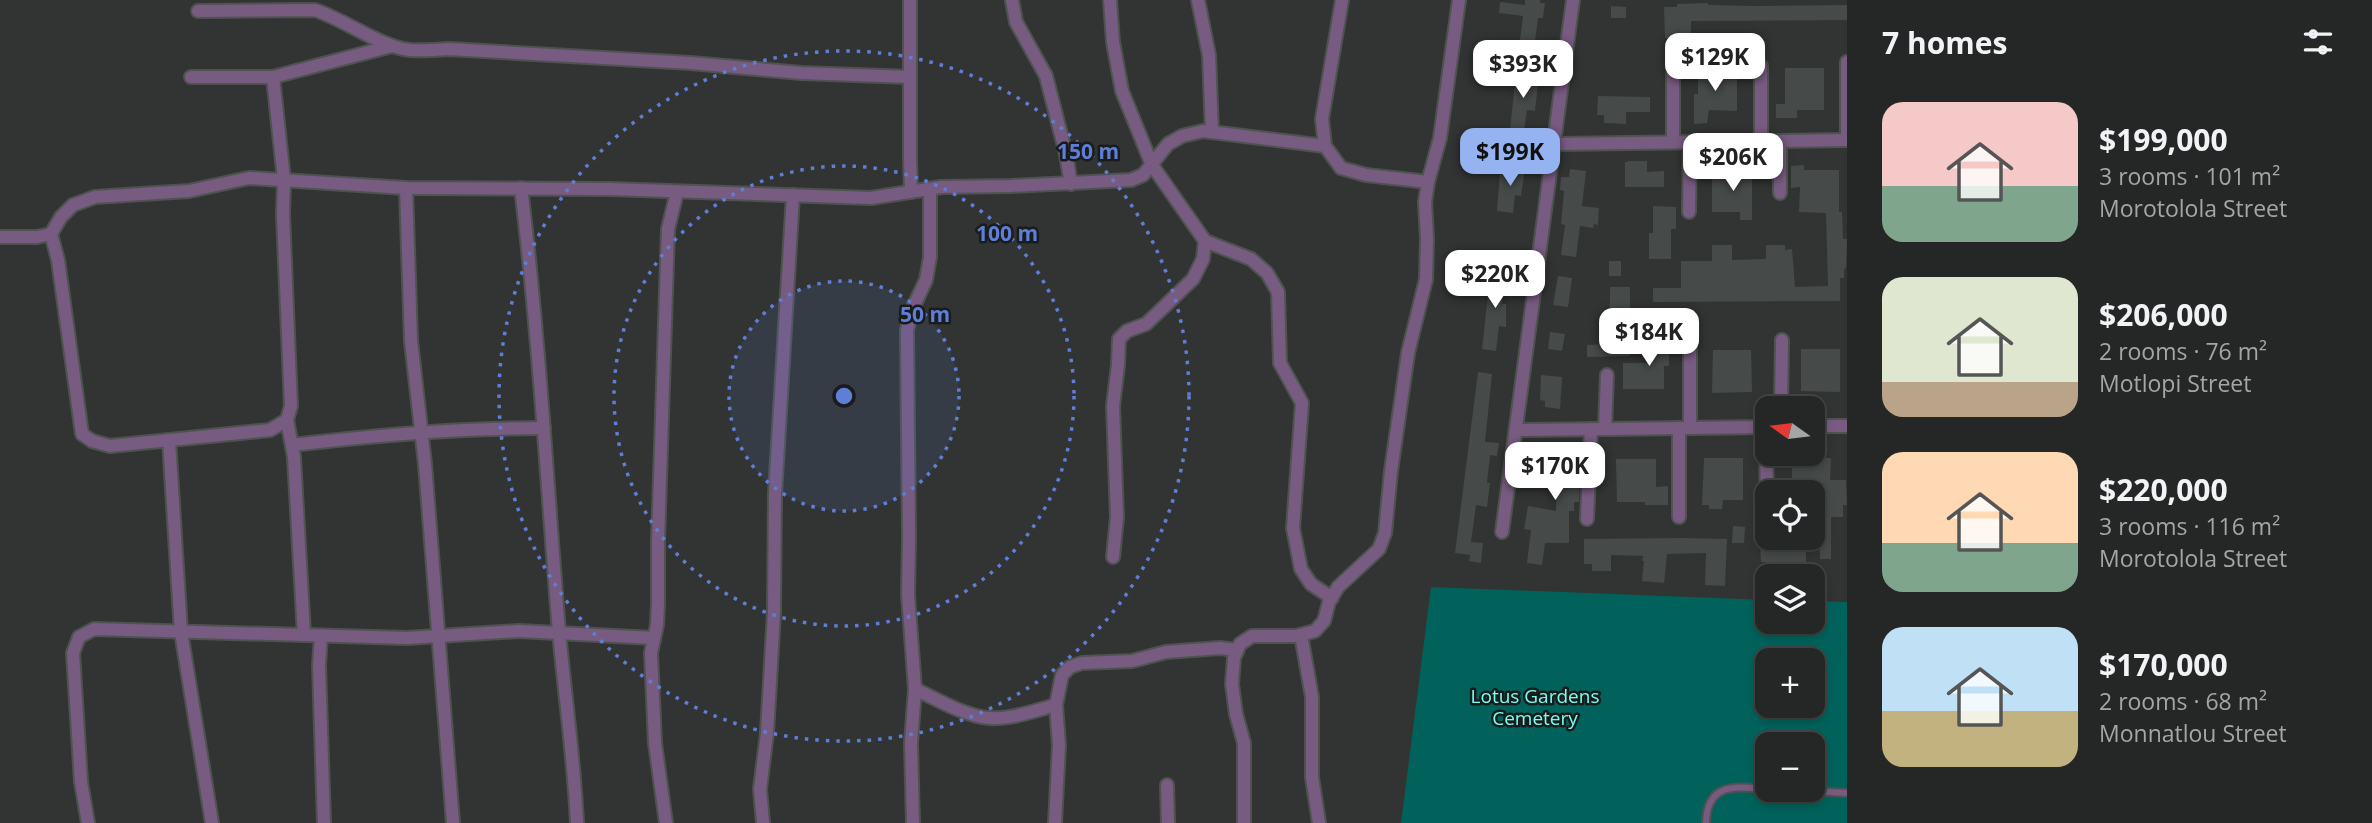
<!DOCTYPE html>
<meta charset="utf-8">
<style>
:root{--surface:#252726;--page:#2d2f2e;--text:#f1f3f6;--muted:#a3a5a7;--line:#424443;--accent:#95b2f1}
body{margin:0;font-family:"Open Sans",sans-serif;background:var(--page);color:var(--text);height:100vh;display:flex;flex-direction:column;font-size:26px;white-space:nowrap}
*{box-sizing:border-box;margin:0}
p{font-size:23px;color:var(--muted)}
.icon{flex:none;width:38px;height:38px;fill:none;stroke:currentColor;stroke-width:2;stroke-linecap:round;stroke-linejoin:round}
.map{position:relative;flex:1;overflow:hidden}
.details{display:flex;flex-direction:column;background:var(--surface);width:525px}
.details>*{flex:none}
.needle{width:46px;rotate:284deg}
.fabs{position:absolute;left:1755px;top:396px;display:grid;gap:14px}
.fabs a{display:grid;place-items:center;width:70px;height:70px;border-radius:14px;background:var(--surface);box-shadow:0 4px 10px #0003,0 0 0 2px var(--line);font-size:35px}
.price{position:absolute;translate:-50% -60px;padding:0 16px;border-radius:14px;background:#fff;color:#222;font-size:23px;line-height:46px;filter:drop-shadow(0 2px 4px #0008)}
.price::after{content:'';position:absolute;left:50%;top:42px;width:21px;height:16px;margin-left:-10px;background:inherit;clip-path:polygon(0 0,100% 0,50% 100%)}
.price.on{background:var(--accent);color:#111}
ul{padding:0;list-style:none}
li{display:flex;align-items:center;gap:21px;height:175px;padding:0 35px}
li span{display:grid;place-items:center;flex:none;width:196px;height:140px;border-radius:21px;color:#555}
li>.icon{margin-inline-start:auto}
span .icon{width:84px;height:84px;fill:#fffc;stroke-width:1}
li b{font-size:30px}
h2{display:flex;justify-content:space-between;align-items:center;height:84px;padding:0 35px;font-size:30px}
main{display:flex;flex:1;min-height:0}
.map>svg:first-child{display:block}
.green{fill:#00625b;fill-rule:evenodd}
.building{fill:#464a49}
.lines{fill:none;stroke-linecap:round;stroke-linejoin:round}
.lane-casing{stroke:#4f5251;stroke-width:10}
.street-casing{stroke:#4f5251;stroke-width:16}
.lane{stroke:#785b81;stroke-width:6}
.street{stroke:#785b81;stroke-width:12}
.ring{fill:none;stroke:#5e7ed8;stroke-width:3.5;stroke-dasharray:3.5 7}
.labels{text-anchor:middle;stroke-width:5;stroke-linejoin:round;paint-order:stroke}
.park-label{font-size:19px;fill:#75fff2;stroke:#1a1b1b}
.centre{fill:#5e7ed8;stroke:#1a1b1b;stroke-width:3.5}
.ring-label{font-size:21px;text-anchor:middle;font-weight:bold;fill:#5e7ed8;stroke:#1a1b1b;stroke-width:5;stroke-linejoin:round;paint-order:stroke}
</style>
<main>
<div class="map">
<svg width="1847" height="823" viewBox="0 0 1847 823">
<rect width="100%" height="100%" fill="#313433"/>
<path class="green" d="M 1431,587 L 1767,600 L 1768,621 L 1813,621 L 1813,601 L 1847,602 L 1847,823 L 1401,823 ZM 1768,660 L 1813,660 L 1813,705 L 1768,705 ZM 1768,744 L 1813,744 L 1813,789 L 1768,789 Z"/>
<g class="building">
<polygon points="1525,0 1540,0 1540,3 1545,3 1543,18 1538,18 1535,41 1520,40 1523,16 1499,13 1500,2 1525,5"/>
<polygon points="1708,3 1708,5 1754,6 1847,5 1847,20 1691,21 1691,40 1665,38 1664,7 1677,7 1677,4"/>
<polygon points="1611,6 1626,7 1626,18 1611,18"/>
<polygon points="1517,64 1540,66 1535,111 1527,110 1522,144 1507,143 1508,130 1510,130"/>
<polygon points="1785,68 1824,68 1824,110 1797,110 1797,118 1776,118 1776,104 1785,104"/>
<polygon points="1698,69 1737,69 1737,111 1709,110 1707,123 1694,124 1694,94 1698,94"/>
<polygon points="1598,96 1650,97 1650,112 1626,112 1626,124 1604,123 1604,115 1597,115"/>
<polygon points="1630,161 1647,161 1647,172 1664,171 1664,187 1625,187 1625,162"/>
<polygon points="1804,165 1804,170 1839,170 1839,212 1842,212 1843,239 1847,239 1846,268 1844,269 1844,278 1840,278 1840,301 1653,302 1653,288 1681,288 1681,261 1712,261 1712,245 1732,245 1732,260 1766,259 1766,245 1785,245 1785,250 1792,249 1795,287 1828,286 1826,213 1799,212 1800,187 1791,188 1791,166"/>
<polygon points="1504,166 1525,169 1521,196 1515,195 1513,213 1497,211 1500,174 1503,174"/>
<polygon points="1570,169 1586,171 1582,206 1599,208 1598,225 1594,224 1593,228 1580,226 1576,257 1561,255 1565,225 1561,224 1564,191 1560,190 1561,177 1569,177"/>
<polygon points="1712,171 1752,171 1752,220 1740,220 1740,212 1712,212"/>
<polygon points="1653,206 1676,207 1676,229 1671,229 1671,259 1649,259 1649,233 1653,233"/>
<rect x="1609" y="261" width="12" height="15"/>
<polygon points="1491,268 1506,270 1502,304 1506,304 1506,327 1499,326 1496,351 1482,349"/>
<polygon points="1558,276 1572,278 1568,307 1553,305"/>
<rect x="1610" y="287" width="20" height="22"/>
<polygon points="1550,332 1565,334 1562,351 1548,349"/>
<polygon points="1653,335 1666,335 1666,344 1669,344 1669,366 1664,366 1664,389 1623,389 1623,363 1652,363"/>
<polygon points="1607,339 1630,339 1630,356 1587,357 1587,345 1608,344"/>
<polygon points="1801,349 1840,349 1840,392 1801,391"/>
<polygon points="1713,350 1751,350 1752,392 1712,393"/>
<polygon points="1478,372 1492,374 1485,442 1499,443 1497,456 1490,455 1487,483 1490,483 1487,507 1476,505 1471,542 1483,543 1481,563 1469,561 1470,555 1455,553"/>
<polygon points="1541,375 1562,377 1560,409 1545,407 1545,401 1540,400"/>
<polygon points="1565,446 1581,446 1579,502 1574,502 1574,511 1569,511 1569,543 1545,543 1542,565 1527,563 1531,530 1524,529 1528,506 1556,511 1557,475 1533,474 1534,459 1556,459 1556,448 1565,448"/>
<polygon points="1704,458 1743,458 1743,500 1723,500 1722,509 1709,509 1709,505 1702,505"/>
<polygon points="1792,458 1831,458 1830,480 1846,480 1847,505 1843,505 1843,517 1831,517 1831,559 1820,559 1818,492 1792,492"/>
<polygon points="1616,459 1656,459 1656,487 1668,486 1668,505 1645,505 1645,502 1617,502"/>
<polygon points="1733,526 1745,527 1744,543 1732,543"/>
<polygon points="1684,538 1727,539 1725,586 1705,585 1706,553 1667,554 1664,583 1642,581 1644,561 1642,561 1643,556 1611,555 1611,571 1592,571 1592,564 1584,564 1584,539"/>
<polygon points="1760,539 1806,539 1806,576 1791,576 1791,564 1761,562"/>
</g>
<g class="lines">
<g class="lane-casing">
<g id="lane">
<polyline points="1777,789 1847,793"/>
<path d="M 1706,823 C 1707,781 1737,787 1768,789"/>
</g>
</g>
<g class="street-casing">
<g id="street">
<polyline points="910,0 910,157 911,192"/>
<polyline points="1012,0 1016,22 1046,76 1066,154 1071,184"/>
<polyline points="1110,0 1113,42 1122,91 1152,165 1205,241 1203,259 1193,279 1146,324 1127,331 1119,339 1118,365 1113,406 1117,517 1113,557"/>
<polyline points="1198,0 1209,55 1212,132"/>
<polyline points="1342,0 1322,119 1325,146 1341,168 1366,175 1428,182 1440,138 1459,0"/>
<path d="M 198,11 L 315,10 C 345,20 381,47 410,50 C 423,51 436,50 449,49 L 691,63 L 801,73 L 910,77"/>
<polyline points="1673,70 1673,142"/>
<polyline points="191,77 273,77 392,46"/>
<polyline points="1847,140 1847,62"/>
<polyline points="1761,141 1761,66"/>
<polyline points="1555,144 1847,140"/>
<polyline points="406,188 411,341 425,464 453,823"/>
<path d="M 521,188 C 539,335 547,484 559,632 C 565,696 574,759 577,823"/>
<polyline points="1780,193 1780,141"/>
<polyline points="1689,212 1690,142"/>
<polyline points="51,234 58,260 82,434 92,441 110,446 270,430 287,420 291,406 283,214 284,180 273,77"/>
<polyline points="0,237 37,237 51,234 61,217 73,205 95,197 189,191 249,178 406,188 610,189 871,198 941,187 1010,186 1131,180 1143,175 1168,144 1182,136 1203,131 1325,146"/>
<polyline points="1205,241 1251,259 1267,273 1278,292 1280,363 1302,403 1293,528 1301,569 1311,584 1332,598"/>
<polyline points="1781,408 1782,340"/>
<polyline points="287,420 294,457 304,635"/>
<polyline points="1813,426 1847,426"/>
<polyline points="1766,427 1767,517"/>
<polyline points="1679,428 1679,517"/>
<polyline points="1690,428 1690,334"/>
<polyline points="1605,429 1607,375"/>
<polyline points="1517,430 1768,427"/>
<polyline points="169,440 181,632 212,823"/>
<path d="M 292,445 C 376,435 460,428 544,428"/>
<polyline points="1587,519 1591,429"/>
<polyline points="1502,532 1573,0"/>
<polyline points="1301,635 1312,697 1312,777 1319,823"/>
<polyline points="321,636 319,665 324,823"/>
<path d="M 915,689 C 936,699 958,712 981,717 C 1005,722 1033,711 1056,705"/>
<polyline points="1167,785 1168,823"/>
<polyline points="88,823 81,782 73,653 79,637 94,629 407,638 519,631 654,638"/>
<polyline points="666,823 655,743 651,653 657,625 658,603 658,541 668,229 677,192"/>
<polyline points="763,823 760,789 767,733 774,612 775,494 793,195"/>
<polyline points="913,823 911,743 915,689 908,595 909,538 907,330 912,310 926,280 930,257 930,189"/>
<polyline points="1055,823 1059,745 1056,705 1062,675 1070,667 1082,663 1132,661 1166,652 1220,648 1237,650"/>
<polyline points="1244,823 1244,743 1236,714 1232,684 1234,658 1240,644 1252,636 1296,636 1315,631 1324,621 1329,602 1338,587 1379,549 1385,533 1391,471 1408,353 1426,279 1427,239 1425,202 1428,182"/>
</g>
</g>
<use href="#lane" class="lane"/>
<use href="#street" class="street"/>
</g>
<circle cx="844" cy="396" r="115" fill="#5e7ed8" fill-opacity=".12"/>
<g class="ring">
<circle cx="844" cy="396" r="115"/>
<circle cx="844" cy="396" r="230"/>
<circle cx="844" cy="396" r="345"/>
</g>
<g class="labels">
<g class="park-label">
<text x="1535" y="703">Lotus Gardens<tspan x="1535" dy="22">Cemetery</tspan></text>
</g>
</g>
<circle cx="844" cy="396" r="10" class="centre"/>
<g class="ring-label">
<text x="1088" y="159">150 m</text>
<text x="1007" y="241">100 m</text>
<text x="925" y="322">50 m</text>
</g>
</svg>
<div class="fabs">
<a><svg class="needle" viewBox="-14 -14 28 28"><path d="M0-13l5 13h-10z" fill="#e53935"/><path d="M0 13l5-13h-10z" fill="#a3a5a7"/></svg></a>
<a><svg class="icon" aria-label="locate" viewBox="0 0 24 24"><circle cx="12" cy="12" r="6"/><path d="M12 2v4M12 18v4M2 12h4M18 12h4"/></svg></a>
<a><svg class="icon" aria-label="layers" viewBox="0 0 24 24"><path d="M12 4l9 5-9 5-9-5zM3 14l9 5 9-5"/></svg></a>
<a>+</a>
<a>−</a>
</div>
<b class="price" style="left:1715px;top:93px">$129K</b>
<b class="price" style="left:1523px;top:100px">$393K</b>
<b class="price on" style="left:1510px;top:188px">$199K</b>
<b class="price" style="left:1733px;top:193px">$206K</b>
<b class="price" style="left:1495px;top:310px">$220K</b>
<b class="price" style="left:1649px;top:368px">$184K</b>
<b class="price" style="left:1555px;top:502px">$170K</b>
</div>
<section class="details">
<h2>7 homes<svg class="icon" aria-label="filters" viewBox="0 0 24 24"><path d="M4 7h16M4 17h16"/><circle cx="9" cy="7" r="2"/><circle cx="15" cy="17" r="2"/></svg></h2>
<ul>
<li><span style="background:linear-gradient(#f6c9c9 60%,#7fa58c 0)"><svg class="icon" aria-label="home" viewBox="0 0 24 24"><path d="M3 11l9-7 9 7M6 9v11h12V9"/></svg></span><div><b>$199,000</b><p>3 rooms · 101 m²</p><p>Morotolola Street</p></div></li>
<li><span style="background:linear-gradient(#dfe7d0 75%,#b9a48a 0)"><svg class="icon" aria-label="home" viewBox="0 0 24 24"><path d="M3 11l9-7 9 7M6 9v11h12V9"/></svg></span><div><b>$206,000</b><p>2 rooms · 76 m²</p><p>Motlopi Street</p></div></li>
<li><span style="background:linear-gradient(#ffd9b3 65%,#7fa58c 0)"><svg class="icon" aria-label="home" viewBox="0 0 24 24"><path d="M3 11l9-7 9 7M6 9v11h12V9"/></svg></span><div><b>$220,000</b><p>3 rooms · 116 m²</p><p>Morotolola Street</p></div></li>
<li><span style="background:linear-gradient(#bfe0f5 60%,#c2b280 0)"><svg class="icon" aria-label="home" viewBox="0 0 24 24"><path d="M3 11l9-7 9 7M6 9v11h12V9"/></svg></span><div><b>$170,000</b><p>2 rooms · 68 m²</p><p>Monnatlou Street</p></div></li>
</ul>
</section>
</main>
